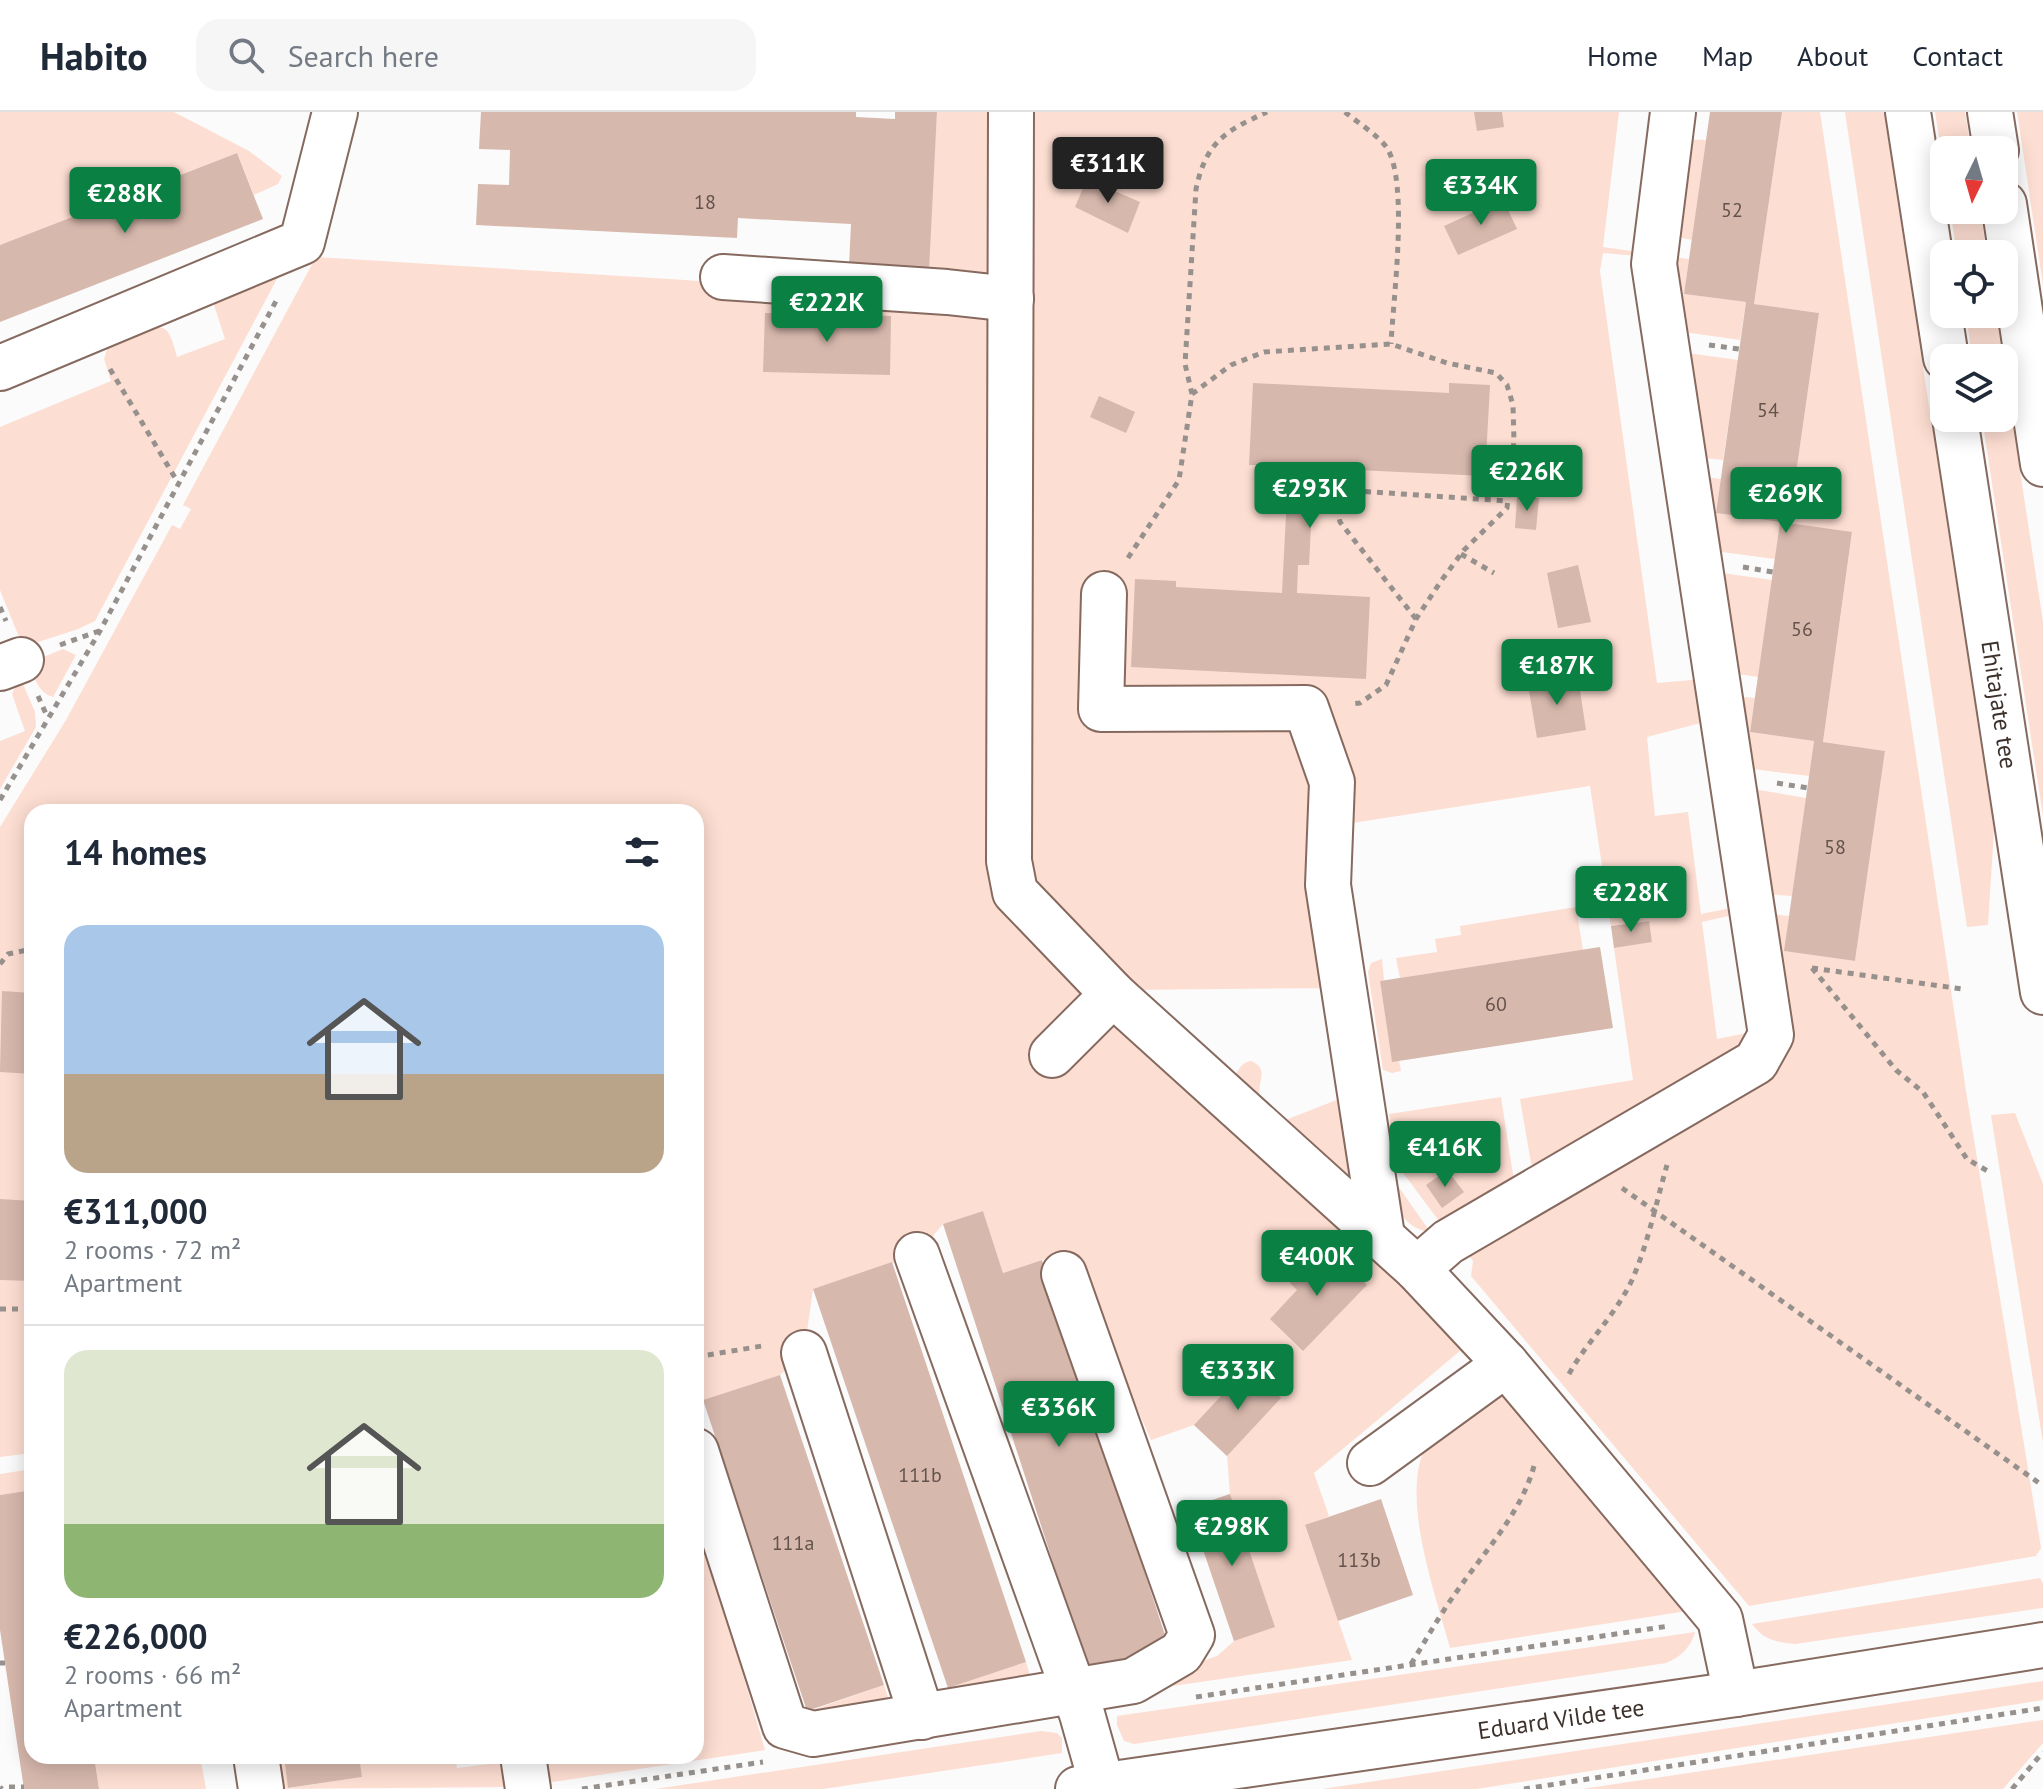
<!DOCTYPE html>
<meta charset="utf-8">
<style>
:root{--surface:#fff;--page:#f6f6f7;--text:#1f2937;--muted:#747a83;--line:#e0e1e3;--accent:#0b8043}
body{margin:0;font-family:"PT Sans",sans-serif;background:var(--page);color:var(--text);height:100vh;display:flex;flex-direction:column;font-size:30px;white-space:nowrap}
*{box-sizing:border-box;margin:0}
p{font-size:26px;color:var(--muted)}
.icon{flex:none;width:44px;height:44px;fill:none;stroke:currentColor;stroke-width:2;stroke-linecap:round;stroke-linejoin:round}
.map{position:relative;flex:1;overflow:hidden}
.side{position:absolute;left:24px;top:692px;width:680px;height:960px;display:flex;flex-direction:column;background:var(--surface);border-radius:24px;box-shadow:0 4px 20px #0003}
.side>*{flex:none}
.needle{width:52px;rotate:185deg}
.buttons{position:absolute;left:1930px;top:24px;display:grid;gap:16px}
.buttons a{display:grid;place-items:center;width:88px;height:88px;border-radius:16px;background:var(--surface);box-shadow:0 4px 20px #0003;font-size:40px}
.price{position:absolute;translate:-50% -68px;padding:0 18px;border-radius:8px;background:var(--accent);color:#fff;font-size:26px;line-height:52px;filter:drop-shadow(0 2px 4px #0008)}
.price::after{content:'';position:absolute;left:50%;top:48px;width:24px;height:18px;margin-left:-12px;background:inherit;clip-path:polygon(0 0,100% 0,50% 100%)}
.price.active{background:#222;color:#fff}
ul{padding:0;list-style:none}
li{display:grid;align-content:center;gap:16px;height:424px;padding:0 40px}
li+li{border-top:2px solid var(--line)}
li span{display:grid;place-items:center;height:248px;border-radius:24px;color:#555}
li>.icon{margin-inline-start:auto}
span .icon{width:144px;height:144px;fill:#fffc;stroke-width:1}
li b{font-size:34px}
h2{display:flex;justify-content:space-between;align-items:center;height:96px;padding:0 40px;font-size:34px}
header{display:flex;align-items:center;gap:48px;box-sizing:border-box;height:112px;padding:0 40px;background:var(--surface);border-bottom:2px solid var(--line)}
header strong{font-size:38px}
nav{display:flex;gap:44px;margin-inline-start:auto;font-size:28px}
.search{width:560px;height:72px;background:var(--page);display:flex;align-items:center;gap:20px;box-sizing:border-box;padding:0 28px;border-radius:24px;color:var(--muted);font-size:30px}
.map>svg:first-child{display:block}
.green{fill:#fdded2}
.building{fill:#d7b8ad}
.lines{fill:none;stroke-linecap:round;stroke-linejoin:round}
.minor-casing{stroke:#866a5f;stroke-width:48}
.major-casing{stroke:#866a5f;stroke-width:48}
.path{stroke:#97918e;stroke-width:5;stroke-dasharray:6 6;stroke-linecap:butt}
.minor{stroke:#fff;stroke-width:44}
.major{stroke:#fff;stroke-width:44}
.labels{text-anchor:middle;stroke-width:6;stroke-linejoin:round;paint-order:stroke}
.number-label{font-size:20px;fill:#64534c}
.street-label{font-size:24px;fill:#3d312c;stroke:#fff}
</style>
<header>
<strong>Habito</strong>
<div class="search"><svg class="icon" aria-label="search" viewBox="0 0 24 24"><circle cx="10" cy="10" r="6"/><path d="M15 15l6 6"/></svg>Search here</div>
<nav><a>Home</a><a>Map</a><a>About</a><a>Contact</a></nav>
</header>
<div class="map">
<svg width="2043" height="1677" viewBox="0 0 2043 1677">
<rect width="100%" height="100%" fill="#fbfbfb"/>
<g class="green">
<polygon points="0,0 174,0 249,39 282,64 278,72 254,83 237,41 0,133"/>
<polygon points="937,0 1000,0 996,786 1040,838 1081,877 1077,892 1102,914 1124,909 1397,1155 1481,1249 1473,1251 1460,1239 1314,1361 1329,1404 1305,1414 1352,1548 1159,1576 1180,1557 1217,1544 1234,1529 1189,1396 1230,1382 1227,1344 1194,1313 1151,1328 1069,1139 1003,1161 983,1099 943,1112 917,1143 813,1177 804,1241 780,1263 703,1288 696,1296 696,700 32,700 32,1341 0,1345 0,715 66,608 172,413 180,417 191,397 183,393 316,145 685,168 926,187"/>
<polygon points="1028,0 1619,0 1603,135 1638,140 1637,144 1603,141 1600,159 1657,571 1704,567 1708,609 1647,625 1655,704 1688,700 1701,802 1736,795 1737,802 1702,810 1717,927 1756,919 1757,931 1535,1056 1531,1051 1520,987 1633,968 1614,836 1652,829 1648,809 1611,814 1590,674 1314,717 1333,876 1127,878 1023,764"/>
<polygon points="1782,0 1820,0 1966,979 2041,1436 2036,1444 1749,1494 1471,1164 1473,1149 1466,1140 1748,967 1765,801 1789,804 1785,839 1855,849 1885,639 1823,630 1852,421 1789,411 1819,201 1754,192"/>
<polygon points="1845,0 1884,0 1994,718 1988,813 1967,815"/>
<polygon points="1935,0 1965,0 1971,38 1944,38 1944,58"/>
<polygon points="2017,0 2043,0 2043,173"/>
<polygon points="1678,27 1706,28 1692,128 1668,123"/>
<polygon points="1950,98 1980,98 1987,142 1957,142"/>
<polygon points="1665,144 1689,147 1684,182 1746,190 1740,228 1677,219"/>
<path d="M 280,161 L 95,509 L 78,517 L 23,535 L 0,478 L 0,315 L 111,269 L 104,247 L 109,231 C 122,226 154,206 167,219 C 172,225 175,238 177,245 L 225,227 L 214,193 L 234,174 Z"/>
<polygon points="1966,202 1996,202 2003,246 1972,246"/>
<polygon points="1680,240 1738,248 1723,348 1696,345"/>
<polygon points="2004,254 2043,510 2043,704 1982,306 2004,306"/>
<polygon points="1698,364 1721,367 1716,401 1780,410 1775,447 1714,439"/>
<polygon points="1715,460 1772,468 1758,565 1732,561"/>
<path d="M 63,537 L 76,543 L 53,585 C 38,581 31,563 34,549 Z"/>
<polygon points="20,565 35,600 36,615 0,677 0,629 25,619 12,582"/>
<polygon points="1733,584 1755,586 1750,620 1814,629 1809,664 1745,656"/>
<polygon points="1747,676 1806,686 1792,784 1764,782"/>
<polygon points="1576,795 1583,838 1400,866 1396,846 1437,840 1435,827 1461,823 1460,814"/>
<polygon points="1382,847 1384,868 1380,869 1392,949 1399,948 1401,959 1392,961 1383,958 1368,860 1371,851"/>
<path d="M 1251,949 C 1270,957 1257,969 1260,984 C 1261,992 1267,1002 1271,1010 L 1231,976 C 1235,965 1238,951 1251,949 Z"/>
<polygon points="1501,985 1514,1069 1445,1117 1395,1050 1389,1002"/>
<polygon points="1339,987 1357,1088 1273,1013"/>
<polygon points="2015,1001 2043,1072 2043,1331 1991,1003"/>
<path d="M 1386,1057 L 1431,1121 C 1398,1114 1392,1088 1386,1057 Z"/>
<path d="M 1505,1281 L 1687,1499 L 1450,1536 C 1436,1483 1395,1374 1431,1326 C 1447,1304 1482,1293 1505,1281 Z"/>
<polygon points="32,1357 32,1378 0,1383 0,1362"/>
<polygon points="696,1402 765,1638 546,1671 547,1644 696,1644"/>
<path d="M 2040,1466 L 2043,1472 L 2043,1496 L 1795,1532 C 1775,1530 1764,1528 1752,1512 Z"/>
<path d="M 1695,1520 C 1691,1535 1681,1545 1666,1551 L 1134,1632 L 1124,1629 L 1117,1613 L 1117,1604 Z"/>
<polygon points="1026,1550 1034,1577 955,1587 948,1576"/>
<polygon points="2043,1569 2043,1588 1476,1677 1322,1677"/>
<polygon points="884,1573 889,1588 849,1607 807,1600"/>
<polygon points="2043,1608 2043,1631 2003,1677 1582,1677"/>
<polygon points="1041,1619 1057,1621 1062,1626 1062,1641 823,1677 655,1677"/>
<polygon points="94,1644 200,1644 206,1677 99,1677"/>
<polygon points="270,1644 284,1644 289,1676 362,1665 359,1644 455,1644 457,1656 504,1650 507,1675 274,1677"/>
</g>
<g class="building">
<polygon points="481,0 856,0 856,5 895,7 895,0 937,0 929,158 849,154 851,112 738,106 737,126 476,113 478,72 509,73 510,38 479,37"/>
<polygon points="1474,0 1502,0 1504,15 1477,19"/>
<polygon points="1710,0 1782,0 1754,192 1819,201 1789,411 1852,420 1823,630 1885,639 1855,849 1784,839 1814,629 1750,620 1780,410 1716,401 1746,190 1684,182"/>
<polygon points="237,41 263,107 0,210 0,133"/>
<polygon points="1087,67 1140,90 1128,121 1075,95"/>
<polygon points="1503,87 1517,117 1458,143 1444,114"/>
<polygon points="765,201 891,204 890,263 763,260"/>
<polygon points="1253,271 1449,281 1449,271 1490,273 1485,364 1314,356 1309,453 1298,453 1297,481 1370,485 1366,567 1131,555 1135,467 1176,469 1176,475 1282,481 1287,383 1299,383 1300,355 1249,353"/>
<polygon points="1099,284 1135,300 1126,321 1090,305"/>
<polygon points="1517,385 1539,386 1536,418 1515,416"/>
<polygon points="1578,453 1591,510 1558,516 1547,461"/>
<polygon points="1578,565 1586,618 1537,626 1528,573"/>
<polygon points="1649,809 1652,830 1614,836 1611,814"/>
<polygon points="1600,835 1613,916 1392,950 1380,869"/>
<polygon points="2,879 32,881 32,962 0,960"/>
<polygon points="1447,1058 1464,1080 1442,1096 1426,1073"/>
<polygon points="0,1087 32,1089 32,1169 0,1168"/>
<polygon points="983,1099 1003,1161 1042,1148 1168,1532 1088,1558 943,1112"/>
<polygon points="1325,1134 1367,1173 1303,1239 1270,1207 1297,1178 1290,1171"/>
<polygon points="892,1150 1026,1550 948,1576 813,1177"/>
<polygon points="1248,1255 1281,1286 1227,1344 1194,1313"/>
<polygon points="780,1263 884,1573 807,1599 703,1288"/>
<polygon points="32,1378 32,1644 94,1644 99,1677 24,1677 0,1518 0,1383"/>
<polygon points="1230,1382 1275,1515 1234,1529 1189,1396"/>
<polygon points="1381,1387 1413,1483 1338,1509 1305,1413"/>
<polygon points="284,1644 359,1644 362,1665 288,1676"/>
</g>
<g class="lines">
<g class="minor-casing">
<g id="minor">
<polyline points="1011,0 1009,749 1015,780 1113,882 1417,1157 1506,1252 1720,1507 1736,1582"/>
<polyline points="723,165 947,180 1011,187"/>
<polyline points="0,256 302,130 335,0"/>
<polyline points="1104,482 1101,597 1306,596 1332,670 1328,773 1382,1124"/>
<polyline points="0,556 21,548"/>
<polyline points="1052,943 1113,882"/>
<polyline points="917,1143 1082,1602 1102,1673"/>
<polyline points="1417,1157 1448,1130 1756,950 1771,923 1654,152 1673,0"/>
<polyline points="804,1241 922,1605"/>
<polyline points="696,1339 785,1614 813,1622 1133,1569 1181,1541 1192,1523 1064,1162"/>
<polyline points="1370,1351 1506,1252"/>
<polyline points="256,1644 261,1677"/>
<polyline points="523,1644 528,1677"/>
<path id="s1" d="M 1078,1677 L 1736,1582 L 2043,1533"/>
</g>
</g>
<g class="major-casing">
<g id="major">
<polyline points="1908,0 1946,246"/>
<polyline points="1990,0 1996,38"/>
<polyline points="2004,92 2043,352"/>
<path id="s2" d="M 1955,306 L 2043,880"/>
</g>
</g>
<g class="path">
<path d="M 1345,0 C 1358,11 1378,23 1387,36 C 1409,71 1393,188 1391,232"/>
<polyline points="1709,233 1739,237"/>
<polyline points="110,257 177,369"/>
<polyline points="1192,282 1231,253 1264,240 1391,232 1447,251 1496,261 1507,273 1513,293 1514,329 1507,396 1464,438 1441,469 1416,507 1386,573 1360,591 1351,592"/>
<polyline points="1461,442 1494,461"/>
<path d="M 1128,446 L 1179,368 L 1192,282 L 1185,252 L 1196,77 C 1206,30 1225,19 1267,0"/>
<polyline points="1743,455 1773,460"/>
<polyline points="0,495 6,509"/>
<polyline points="1416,507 1340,410 1336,391 1342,378 1508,389"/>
<polyline points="60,533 99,519"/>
<polyline points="38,584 47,604"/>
<polyline points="1777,671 1808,676"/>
<polyline points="0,688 100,519 276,189"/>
<polyline points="0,852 8,842 32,837"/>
<polyline points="1812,856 1896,958 1923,980 1967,1047 1991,1061"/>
<polyline points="1812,856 1962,877"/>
<polyline points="1622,1076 2039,1371"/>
<polyline points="0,1197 32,1197"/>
<polyline points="696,1245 762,1234"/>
<path d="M 1569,1262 C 1588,1228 1615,1204 1632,1168 C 1648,1132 1656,1091 1667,1053"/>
<polyline points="0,1551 5,1551"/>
<path d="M 1411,1552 C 1426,1528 1439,1504 1455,1482 C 1483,1441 1521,1402 1534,1354"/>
<polyline points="1196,1585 1669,1514"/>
<polyline points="0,1675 2,1677"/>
<polyline points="9,1675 24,1675"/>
<polyline points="582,1677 763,1650"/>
<polyline points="1524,1677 2043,1596"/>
<polyline points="2012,1677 2043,1640"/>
</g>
<use href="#minor" class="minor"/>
<use href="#major" class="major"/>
</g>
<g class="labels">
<g class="number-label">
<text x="705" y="97">18</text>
<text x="1732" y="105">52</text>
<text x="1768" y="305">54</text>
<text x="1802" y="524">56</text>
<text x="1835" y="742">58</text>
<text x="1496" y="899">60</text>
<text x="920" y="1370">111b</text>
<text x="793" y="1438">111a</text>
<text x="1359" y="1455">113b</text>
</g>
<g class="street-label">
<text dy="8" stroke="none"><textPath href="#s2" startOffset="290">Ehitajate tee</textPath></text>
<text dy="8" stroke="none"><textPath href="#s1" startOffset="488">Eduard Vilde tee</textPath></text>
</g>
</g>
</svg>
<div class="buttons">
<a><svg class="needle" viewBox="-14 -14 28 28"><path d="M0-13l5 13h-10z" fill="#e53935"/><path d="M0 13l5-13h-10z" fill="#747a83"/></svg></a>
<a><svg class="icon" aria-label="locate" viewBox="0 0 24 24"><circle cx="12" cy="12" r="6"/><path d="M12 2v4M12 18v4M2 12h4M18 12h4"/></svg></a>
<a><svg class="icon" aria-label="layers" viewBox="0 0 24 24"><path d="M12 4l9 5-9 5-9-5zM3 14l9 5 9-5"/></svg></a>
</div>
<b class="price active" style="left:1108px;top:93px">€311K</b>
<b class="price" style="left:1481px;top:115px">€334K</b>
<b class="price" style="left:125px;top:123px">€288K</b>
<b class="price" style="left:827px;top:232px">€222K</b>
<b class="price" style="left:1527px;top:401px">€226K</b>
<b class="price" style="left:1310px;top:418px">€293K</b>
<b class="price" style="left:1786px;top:423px">€269K</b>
<b class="price" style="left:1557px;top:595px">€187K</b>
<b class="price" style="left:1631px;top:822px">€228K</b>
<b class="price" style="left:1445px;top:1077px">€416K</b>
<b class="price" style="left:1317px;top:1186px">€400K</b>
<b class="price" style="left:1238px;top:1300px">€333K</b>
<b class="price" style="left:1059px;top:1337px">€336K</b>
<b class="price" style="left:1232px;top:1456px">€298K</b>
<section class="side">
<h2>14 homes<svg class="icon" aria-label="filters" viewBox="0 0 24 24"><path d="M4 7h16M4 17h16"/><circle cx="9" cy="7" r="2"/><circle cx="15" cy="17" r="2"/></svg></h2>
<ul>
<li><span style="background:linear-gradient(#a9c7e8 60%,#b9a48a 0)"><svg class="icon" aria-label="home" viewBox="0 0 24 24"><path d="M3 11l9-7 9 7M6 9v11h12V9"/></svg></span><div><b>€311,000</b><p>2 rooms · 72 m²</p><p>Apartment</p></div></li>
<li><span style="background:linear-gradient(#dfe7d0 70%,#8fb573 0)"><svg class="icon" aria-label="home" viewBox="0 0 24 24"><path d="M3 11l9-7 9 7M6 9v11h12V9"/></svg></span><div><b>€226,000</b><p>2 rooms · 66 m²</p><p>Apartment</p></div></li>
</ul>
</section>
</div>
